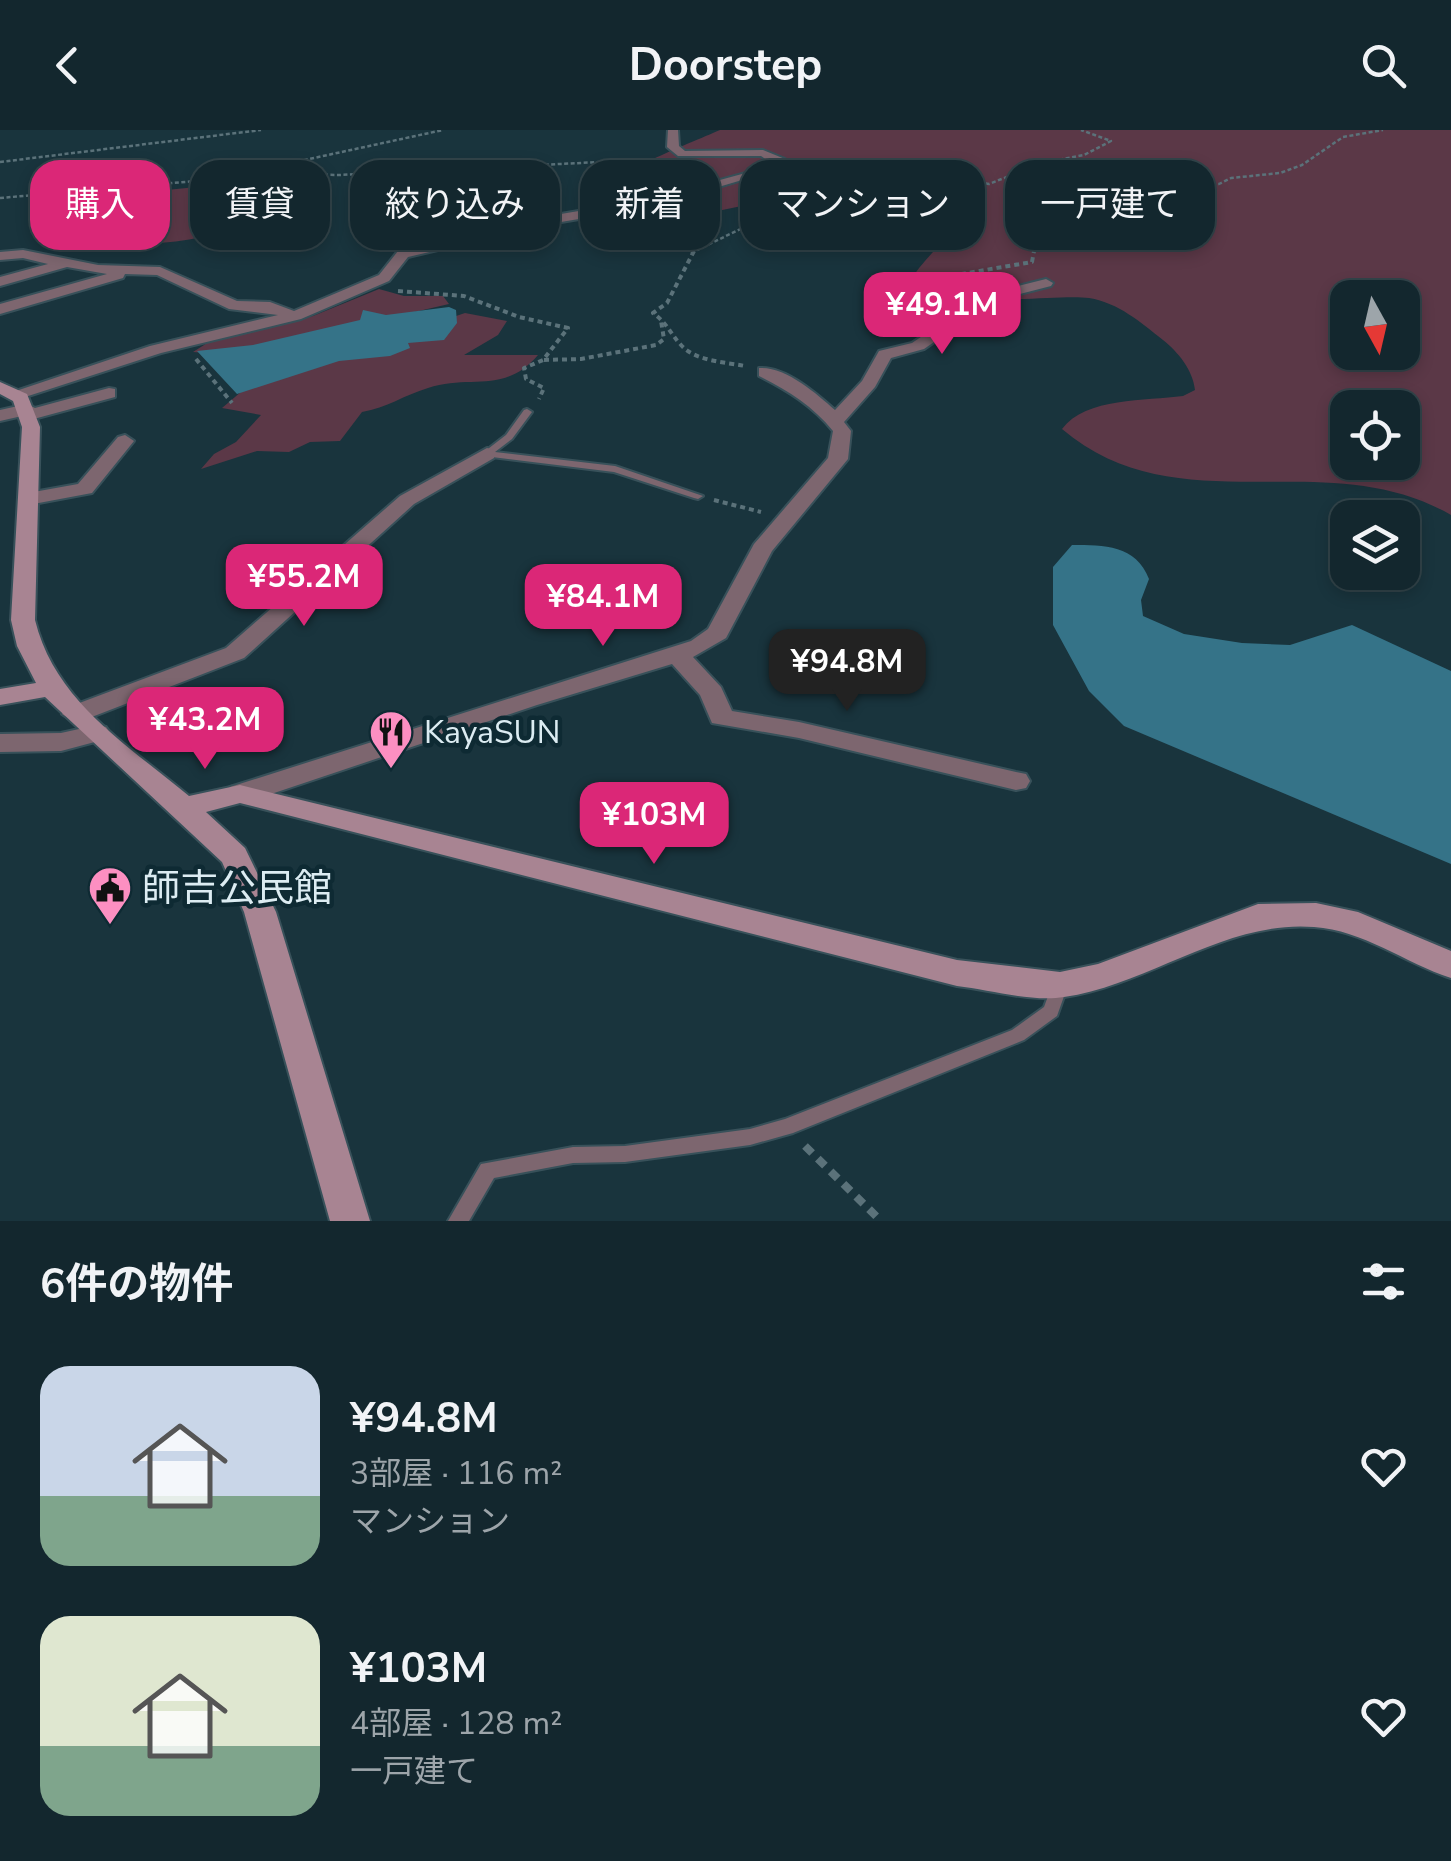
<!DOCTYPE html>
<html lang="ja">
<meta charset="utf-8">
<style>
:root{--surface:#13272e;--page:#1c2f36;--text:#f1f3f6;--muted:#9da5aa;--line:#32444a;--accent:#db2777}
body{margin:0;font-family:"Nunito Sans","Noto Sans JP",sans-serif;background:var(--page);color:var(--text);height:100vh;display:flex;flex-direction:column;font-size:38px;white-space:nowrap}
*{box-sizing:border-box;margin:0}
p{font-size:32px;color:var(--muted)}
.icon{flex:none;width:55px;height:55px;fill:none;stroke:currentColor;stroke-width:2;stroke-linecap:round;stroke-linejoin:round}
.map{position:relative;height:1091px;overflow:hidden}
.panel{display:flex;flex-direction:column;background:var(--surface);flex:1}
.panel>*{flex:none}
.top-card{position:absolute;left:30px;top:30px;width:1392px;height:90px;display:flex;gap:20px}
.needle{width:65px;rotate:172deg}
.tools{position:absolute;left:1330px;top:150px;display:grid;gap:20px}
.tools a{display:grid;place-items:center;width:90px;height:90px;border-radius:20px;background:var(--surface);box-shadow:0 5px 15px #0003,0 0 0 2px var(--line);font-size:50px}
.price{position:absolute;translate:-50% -85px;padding:0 22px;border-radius:20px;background:var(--accent);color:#fff;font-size:32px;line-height:65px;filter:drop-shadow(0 2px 5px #0008)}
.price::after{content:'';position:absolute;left:50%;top:60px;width:30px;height:22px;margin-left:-15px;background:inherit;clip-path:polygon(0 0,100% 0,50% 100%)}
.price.selected{background:#222;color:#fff}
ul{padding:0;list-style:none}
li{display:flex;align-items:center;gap:30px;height:250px;padding:0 40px}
li span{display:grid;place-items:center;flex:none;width:280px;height:200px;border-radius:30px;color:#555}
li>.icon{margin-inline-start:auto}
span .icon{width:120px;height:120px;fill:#fffc;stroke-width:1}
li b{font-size:42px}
h2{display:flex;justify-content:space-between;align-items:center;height:120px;padding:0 40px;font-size:42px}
.tag{padding:0 35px;border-radius:30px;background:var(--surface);box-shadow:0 5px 15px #0003,0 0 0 2px var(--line);font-size:35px;line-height:90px}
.tag.selected{background:var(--accent);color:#fff}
header{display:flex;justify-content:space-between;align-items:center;height:130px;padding:0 40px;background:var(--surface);font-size:45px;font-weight:700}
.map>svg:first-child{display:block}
.green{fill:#5b3847;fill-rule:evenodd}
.water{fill:#357388}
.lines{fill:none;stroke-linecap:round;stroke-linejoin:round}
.lane-casing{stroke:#38515a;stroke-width:4}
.street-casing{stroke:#38515a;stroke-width:4}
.secondary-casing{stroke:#38515a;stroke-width:4}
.path-far2{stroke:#5b727a;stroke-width:2.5;stroke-dasharray:4 2.5;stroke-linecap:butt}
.path-far1{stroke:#5b727a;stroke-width:4;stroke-dasharray:5 4;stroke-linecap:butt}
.path{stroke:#5b727a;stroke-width:8;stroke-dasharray:10 8;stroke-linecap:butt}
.lane{fill:#7d666f;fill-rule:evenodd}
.street{fill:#7d666f;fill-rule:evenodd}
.secondary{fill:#a88492;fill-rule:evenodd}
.shaded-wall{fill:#0f3d4c}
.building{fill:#15576c;stroke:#0f3d4c;stroke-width:2.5}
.labels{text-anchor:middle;stroke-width:9;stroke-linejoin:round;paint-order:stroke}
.poi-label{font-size:32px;fill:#dcecf2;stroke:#0e2a33;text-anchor:start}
.near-poi-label{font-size:38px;fill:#dcecf2;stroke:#0e2a33;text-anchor:start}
</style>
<header><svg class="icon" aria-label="back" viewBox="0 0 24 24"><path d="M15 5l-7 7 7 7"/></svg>Doorstep<svg class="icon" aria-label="search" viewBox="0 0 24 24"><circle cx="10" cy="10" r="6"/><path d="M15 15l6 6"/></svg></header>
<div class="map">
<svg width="1451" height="1091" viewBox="0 0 1451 1091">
<rect width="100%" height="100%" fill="#19343d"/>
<g class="green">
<path d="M 720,0 L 1451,0 L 1451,385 C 1325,312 1179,398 1062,299 C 1086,267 1146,271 1183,266 L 1195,260 C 1193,240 1178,222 1163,210 C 1140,192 1119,173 1089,168 C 1054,163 924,184 912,150 C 917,134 953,107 949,95 C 947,88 938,84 932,81 C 883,58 785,68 732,78 C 695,85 656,97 618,93 C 606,91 600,86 591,79 C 596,47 689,14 720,0 ZM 1348,168 L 1402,168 L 1402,222 L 1348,222 ZM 1348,278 L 1402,278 L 1402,332 L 1348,332 Z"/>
<path d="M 246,52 L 256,54 L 268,91 C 246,94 228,99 208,105 C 175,116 111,115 76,112 L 73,73 L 87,68 Z"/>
<polygon points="379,159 404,166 443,166 449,174 294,210 207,223 193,222 215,208 313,186"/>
<path d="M 465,183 L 507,191 L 498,205 L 464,225 L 538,225 C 504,265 470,244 428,258 C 404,265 387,278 362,282 L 340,311 L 310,312 L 289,322 L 257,321 L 201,339 L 214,324 L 236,312 L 261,285 L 222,278 L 248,256 Z"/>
</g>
<g class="water">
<polygon points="449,177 456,180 457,193 444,210 408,213 410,218 390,226 339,231 237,264 197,221 253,215 360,190 363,180 386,185"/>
<path d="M 1072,415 C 1104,415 1136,415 1149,449 L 1141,470 L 1143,486 L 1184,504 L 1242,513 L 1290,515 L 1352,495 L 1451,541 L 1451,734 L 1124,596 L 1089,561 L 1053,495 L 1053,437 Z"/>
</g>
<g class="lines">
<g class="lane-casing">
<g id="lane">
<polygon points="527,279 532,282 512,309 495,322 615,336 703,366 698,369 694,368 614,342 484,326 484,322 506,305 524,280"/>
<polygon points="1060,848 1066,850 1068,855 1057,886 1024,910 793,1003 750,1015 625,1032 573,1033 494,1048 469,1091 448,1091 481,1034 573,1017 625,1016 750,999 785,989 1012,900 1044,877 1054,850"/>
</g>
</g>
<g class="street-casing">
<g id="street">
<polygon points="668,0 678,0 679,16 685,21 763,20 785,29 786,37 651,77 549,94 408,127 389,151 301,189 161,223 22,268 10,268 7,264 150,216 278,185 229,179 157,145 125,144 123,148 0,184 0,174 107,144 67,137 0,156 0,147 48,134 23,128 0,130 0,122 23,120 98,135 160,137 237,171 270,172 294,181 379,145 398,121 549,86 650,69 775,35 761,26 678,26 667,17"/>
<path d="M 1046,149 L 1053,153 L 1051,156 L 993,171 L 924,219 L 891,228 L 875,257 L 844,292 L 851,301 L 848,329 L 772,421 L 726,508 L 693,527 L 721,557 L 732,581 L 799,592 L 1016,642 L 1026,644 L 1030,651 L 1026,658 L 1016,660 L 799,608 L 712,593 L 700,565 L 672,534 L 537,575 L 250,671 L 230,671 L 226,664 L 230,657 L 691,511 L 708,499 L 754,414 L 828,328 L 833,301 C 813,276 787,260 759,246 L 759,238 C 785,236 816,263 835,280 L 862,251 L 879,221 L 912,213 L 983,165 Z"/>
<polygon points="109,258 115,259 115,267 30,290 22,286 0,291 0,280 27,274 35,278"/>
<polygon points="125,305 134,311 92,363 28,375 18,369 28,363 78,354 118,307"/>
<polygon points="487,318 494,320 494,328 414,374 244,528 84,590 75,592 62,584 66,578 226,518 400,366"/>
<polygon points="97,595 106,597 110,603 106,609 61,621 0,622 0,604 61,603"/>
</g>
</g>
<g class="secondary-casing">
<path id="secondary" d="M 0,252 L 27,264 L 40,297 L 35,490 C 55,572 128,615 189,666 L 240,655 L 957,830 L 1060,842 L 1098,834 L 1258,774 L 1316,773 L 1358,782 L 1451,821 L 1451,848 C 1405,833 1363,800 1314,797 C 1225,790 1151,854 1064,867 C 1032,872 990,860 957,856 L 240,673 L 206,682 L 245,718 L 276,782 L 370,1091 L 330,1091 L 244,782 L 222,732 L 45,567 L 0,575 L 0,559 L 36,553 L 17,516 L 11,490 L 22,297 L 13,271 L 0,264 Z"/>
</g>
<g class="path-far2">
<polyline points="0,32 261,0"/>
<polyline points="267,43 300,31 443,0"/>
<polyline points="0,68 276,44 339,45 640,30 661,33 670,51"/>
<polyline points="684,83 711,111"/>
<polyline points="691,123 802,69 862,59 895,44 917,43 989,54 1042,33 1084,25 1111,11 1081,0"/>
<polyline points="1034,123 1036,112 1077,83 1142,77 1152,58 1219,54 1231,48 1280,43 1302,35 1343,7 1383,0"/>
</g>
<g class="path-far1">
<path d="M 694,121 L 667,173 L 653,183 C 667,193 670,203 681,215 C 695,231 724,232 745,236"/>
<polyline points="974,154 961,149 962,144 1032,132 1034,121"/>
<polyline points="398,161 464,166 519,187 568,198 543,230 524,238 526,249 544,258 539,269"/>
<polyline points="196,229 232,273"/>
<polyline points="544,230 581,229 656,215 664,209 661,191"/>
<polyline points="714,370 761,382"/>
</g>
<polyline class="path" points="805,1016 881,1091"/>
<use href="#lane" class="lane"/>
<use href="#street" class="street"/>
<use href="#secondary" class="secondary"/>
</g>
<polygon class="shaded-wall" points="287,68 288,73 274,74 272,69"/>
<polygon class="building" points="284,60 287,68 272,69 270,62"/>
<defs>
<g id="restaurant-pin" transform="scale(2.25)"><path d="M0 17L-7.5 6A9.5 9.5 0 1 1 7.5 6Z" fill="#fc8fc1" stroke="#0e2a33"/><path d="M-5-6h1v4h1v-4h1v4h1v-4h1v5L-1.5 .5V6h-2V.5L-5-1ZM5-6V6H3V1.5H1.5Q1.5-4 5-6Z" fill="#111"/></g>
<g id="civic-pin" transform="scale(2.25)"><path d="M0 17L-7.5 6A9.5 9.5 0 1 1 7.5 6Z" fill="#fc8fc1" stroke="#0e2a33"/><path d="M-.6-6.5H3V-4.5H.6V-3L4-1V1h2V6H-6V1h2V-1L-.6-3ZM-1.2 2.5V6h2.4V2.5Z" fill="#111"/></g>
</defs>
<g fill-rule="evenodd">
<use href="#restaurant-pin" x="391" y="602"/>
<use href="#civic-pin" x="110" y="758"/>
</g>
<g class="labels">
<g class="poi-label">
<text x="424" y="613">KayaSUN</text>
</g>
<g class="near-poi-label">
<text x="142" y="771">師吉公民館</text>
</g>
</g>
</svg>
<div class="tools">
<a><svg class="needle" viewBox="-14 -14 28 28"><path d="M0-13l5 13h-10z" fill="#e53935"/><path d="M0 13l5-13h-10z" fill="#9da5aa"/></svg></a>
<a><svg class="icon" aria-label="locate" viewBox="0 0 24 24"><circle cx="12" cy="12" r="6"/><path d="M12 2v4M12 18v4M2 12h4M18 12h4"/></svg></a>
<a><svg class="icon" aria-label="layers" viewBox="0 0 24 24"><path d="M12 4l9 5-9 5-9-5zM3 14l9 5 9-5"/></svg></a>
</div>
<b class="price" style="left:942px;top:227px">¥49.1M</b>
<b class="price" style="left:304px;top:499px">¥55.2M</b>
<b class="price" style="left:603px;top:519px">¥84.1M</b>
<b class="price selected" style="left:847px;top:584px">¥94.8M</b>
<b class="price" style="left:205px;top:642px">¥43.2M</b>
<b class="price" style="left:654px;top:737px">¥103M</b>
<div class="top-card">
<a class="tag selected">購入</a>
<a class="tag">賃貸</a>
<a class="tag">絞り込み</a>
<a class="tag">新着</a>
<a class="tag">マンション</a>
<a class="tag">一戸建て</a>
</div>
</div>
<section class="panel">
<h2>6件の物件<svg class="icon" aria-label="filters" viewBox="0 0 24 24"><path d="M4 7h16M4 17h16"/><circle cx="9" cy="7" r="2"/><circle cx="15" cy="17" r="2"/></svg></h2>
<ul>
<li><span style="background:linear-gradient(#c9d6e8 65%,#7fa58c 0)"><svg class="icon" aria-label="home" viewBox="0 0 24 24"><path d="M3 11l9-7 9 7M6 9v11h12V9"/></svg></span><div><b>¥94.8M</b><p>3部屋 · 116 m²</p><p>マンション</p></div><svg class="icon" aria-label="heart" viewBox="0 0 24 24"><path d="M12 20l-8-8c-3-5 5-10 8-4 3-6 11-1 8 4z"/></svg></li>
<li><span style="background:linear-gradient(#dfe7d0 65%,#7fa58c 0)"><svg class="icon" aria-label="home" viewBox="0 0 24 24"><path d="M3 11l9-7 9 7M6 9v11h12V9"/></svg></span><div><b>¥103M</b><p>4部屋 · 128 m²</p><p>一戸建て</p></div><svg class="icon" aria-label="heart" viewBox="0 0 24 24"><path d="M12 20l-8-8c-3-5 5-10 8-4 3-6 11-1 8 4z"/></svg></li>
</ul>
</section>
